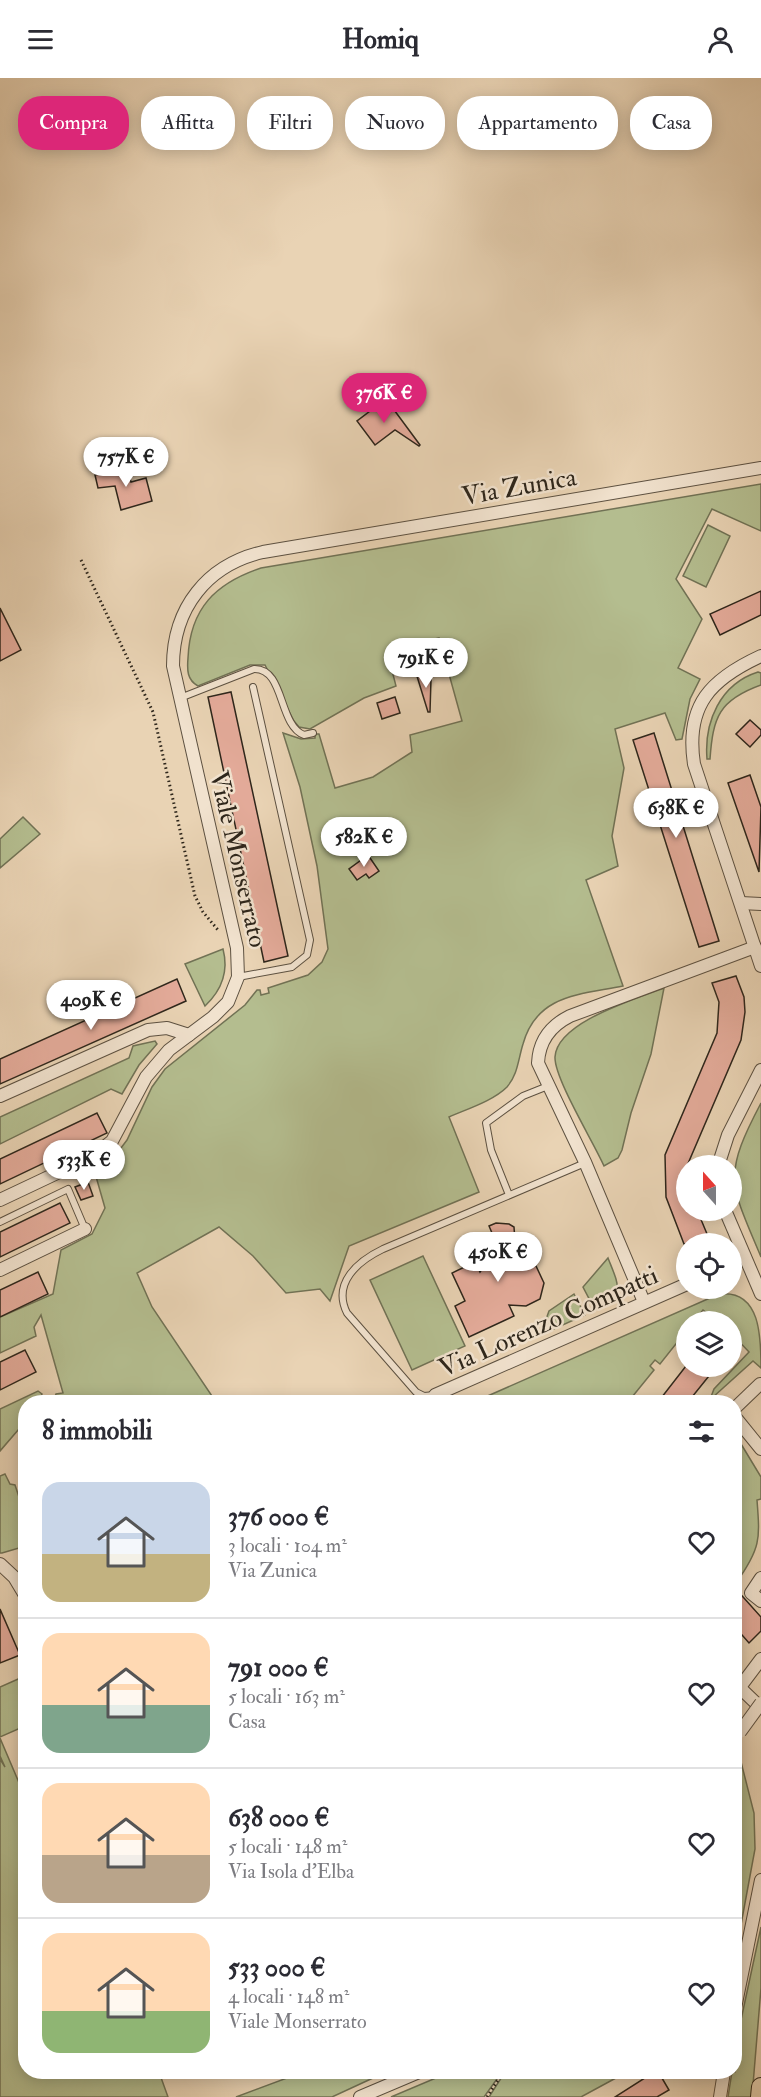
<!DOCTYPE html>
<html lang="it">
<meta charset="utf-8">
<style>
:root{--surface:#fff;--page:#f7f7f7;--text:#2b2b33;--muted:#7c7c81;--line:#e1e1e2;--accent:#db2777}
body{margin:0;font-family:"IM FELL Double Pica",serif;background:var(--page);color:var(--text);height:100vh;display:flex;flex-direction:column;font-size:22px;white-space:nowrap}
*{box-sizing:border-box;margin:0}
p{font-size:20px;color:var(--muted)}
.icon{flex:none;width:33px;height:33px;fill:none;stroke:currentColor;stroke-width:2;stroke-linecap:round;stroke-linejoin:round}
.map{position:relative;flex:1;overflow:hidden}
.side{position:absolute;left:18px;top:1317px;width:724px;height:684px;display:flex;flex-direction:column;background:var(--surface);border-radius:24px;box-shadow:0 3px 15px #0003}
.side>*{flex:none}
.guide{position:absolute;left:18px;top:18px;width:726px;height:54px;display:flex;gap:12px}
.needle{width:39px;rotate:339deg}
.controls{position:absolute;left:676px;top:1077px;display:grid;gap:12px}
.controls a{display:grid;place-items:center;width:66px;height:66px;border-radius:50%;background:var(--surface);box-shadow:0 3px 15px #0003;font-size:30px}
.price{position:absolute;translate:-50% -51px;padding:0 14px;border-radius:21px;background:#fff;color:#222;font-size:20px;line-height:39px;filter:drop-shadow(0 2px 3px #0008)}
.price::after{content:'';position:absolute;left:50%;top:36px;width:18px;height:14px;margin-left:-9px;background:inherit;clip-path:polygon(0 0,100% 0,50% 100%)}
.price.selected{background:var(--accent);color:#fff}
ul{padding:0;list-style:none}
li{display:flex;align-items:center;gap:18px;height:150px;padding:0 24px}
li+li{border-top:2px solid var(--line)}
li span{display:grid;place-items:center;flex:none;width:168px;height:120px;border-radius:18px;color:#555}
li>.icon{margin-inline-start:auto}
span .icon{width:72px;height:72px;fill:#fffc;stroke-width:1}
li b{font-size:26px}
h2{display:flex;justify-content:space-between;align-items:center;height:72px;padding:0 24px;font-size:26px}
.chip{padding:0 21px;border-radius:24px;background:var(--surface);box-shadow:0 3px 15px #0003;font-size:21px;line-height:54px}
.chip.selected{background:var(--accent);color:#fff}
header{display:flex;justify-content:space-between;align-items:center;height:78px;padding:0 24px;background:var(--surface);font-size:27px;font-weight:800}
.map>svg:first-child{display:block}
.green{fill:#b4bd8f;stroke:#717255;stroke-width:1.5}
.building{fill:#e4ab9a;stroke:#2e261b;stroke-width:1.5}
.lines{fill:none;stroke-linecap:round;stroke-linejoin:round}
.lane-casing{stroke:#5d5141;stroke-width:8}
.street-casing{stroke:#5d5141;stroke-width:14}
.primary-casing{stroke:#2e261b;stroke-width:20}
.path{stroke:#2e261b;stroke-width:3;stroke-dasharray:1.5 3;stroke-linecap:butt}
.lane{stroke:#f1e2ce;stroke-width:6}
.street{stroke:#f1e2ce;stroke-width:12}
.primary{stroke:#e9d3b4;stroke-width:18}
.street-bridge-casing{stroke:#5d5141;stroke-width:14;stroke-linecap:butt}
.street-bridge{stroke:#f1e2ce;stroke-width:12}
.labels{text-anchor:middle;stroke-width:5;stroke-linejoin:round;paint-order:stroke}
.street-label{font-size:26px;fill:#2e261b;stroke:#f1e2ce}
</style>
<header><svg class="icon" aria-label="menu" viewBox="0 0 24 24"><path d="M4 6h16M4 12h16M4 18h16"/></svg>Homiq<svg class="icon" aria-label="person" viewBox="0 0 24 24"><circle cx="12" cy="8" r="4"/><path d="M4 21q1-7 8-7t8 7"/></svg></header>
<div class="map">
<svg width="761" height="2019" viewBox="0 0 761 2019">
<rect width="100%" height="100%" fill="#e9d3b4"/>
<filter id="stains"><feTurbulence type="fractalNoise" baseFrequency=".00333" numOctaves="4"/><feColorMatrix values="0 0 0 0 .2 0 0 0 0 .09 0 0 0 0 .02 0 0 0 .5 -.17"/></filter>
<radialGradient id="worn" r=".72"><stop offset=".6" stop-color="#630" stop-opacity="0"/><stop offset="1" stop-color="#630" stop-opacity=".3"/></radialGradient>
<g class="green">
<path d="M 761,406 L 761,453 L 712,431 L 676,501 L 702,541 L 678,590 L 700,601 L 690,621 L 682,661 L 676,662 L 665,635 L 615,651 L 624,690 L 612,758 L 618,788 L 586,802 L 623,908 C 580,917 537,916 523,966 C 518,982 518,996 507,1009 C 493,1023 467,1031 449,1039 L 479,1114 L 349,1168 L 330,1223 L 320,1211 L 286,1215 L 253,1178 L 219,1149 L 137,1195 L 152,1229 L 216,1324 L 53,1324 L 56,1316 L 63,1315 L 41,1237 L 34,1249 L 36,1258 L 0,1275 L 0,1239 L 53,1216 L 61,1172 L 92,1156 L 105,1130 L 93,1088 L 121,1070 L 127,1062 L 152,1009 L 165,991 L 245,927 L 257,912 L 260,912 L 261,917 L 269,915 L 268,910 L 308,897 L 322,884 L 328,871 L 317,788 L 300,709 L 283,655 L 301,661 L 315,660 L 315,656 L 319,656 L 335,710 L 373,699 L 412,674 L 410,657 L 462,643 L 439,560 L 387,573 L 396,608 L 364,620 L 310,651 L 299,649 L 294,643 L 265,587 L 250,587 L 198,608 C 187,602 187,592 188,580 C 190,530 216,505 261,490 Z"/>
<polygon points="708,447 730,458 706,509 683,498"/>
<path d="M 758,594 L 761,595 L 761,607 C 719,622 713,639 710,681 L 707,681 C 704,644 720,606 758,594 Z"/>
<polygon points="23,739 40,756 0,790 0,761"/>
<path d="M 223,871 C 229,894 222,912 205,928 L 185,886 Z"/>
<path d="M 664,910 L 651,976 L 631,1035 L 622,1072 L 618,1080 L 604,1088 C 594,1065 554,1000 555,979 C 557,944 636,921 664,910 Z"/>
<polygon points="155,963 157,966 139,987 122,1016 111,1011 0,1066 0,1039 129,980 133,968"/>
<path d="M 761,1025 L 761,1179 C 730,1105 722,1099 761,1025 Z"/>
<polygon points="423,1178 465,1268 412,1292 370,1202"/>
<path d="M 608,1180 C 619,1208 626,1217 595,1232 L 583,1209 Z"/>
<polygon points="574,1216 585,1237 547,1254 544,1247 549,1233"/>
<path d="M 719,1216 C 761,1211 761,1260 761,1290 L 753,1283 L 712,1320 L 716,1324 L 709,1324 L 714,1311 L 749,1274 L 732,1256 L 732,1244 L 717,1243 L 703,1232 L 694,1243 L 687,1244 L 687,1252 L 660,1286 L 655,1282 L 650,1288 L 654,1292 L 628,1324 L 474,1324 Z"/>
<polygon points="38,1313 42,1316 39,1324 26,1324 25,1344 0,1373 0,1331"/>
<path d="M 735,1356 L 761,1399 L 761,1421 L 757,1422 C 760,1461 761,1470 736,1505 Z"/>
<polygon points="5,1396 10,1406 15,1407 21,1425 25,1427 26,1468 2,1475 0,1475 0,1398"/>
<polygon points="25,1598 25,1648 0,1659 0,1609"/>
<polygon points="0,1660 20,1707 25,1705 26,1994 159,1994 168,2019 0,2019 0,1681 5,1689 0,1678"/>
<polygon points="740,1680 754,1735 755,1771 735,1879 735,1684"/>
<polygon points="761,1849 761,1910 752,2019 728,2019 732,1994 735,1994 736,1965"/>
<polygon points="303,1994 386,1994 332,2019 236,2019"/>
<polygon points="450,1994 502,1994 484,2019 391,2019"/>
<polygon points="505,1994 627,1994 581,2019 489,2019"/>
</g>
<g class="building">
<polygon points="386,321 420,367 419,368 395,352 375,367 357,343"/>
<polygon points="127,389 131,404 146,400 152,423 121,432 115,408 98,410 95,397"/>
<polygon points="761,513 761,537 720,557 710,536"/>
<polygon points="0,530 21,572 0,583"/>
<polygon points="416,595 431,601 430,634 428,634"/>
<polygon points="231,614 288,878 264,884 208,619"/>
<polygon points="395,619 400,635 382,641 377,625"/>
<polygon points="750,642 761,652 761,657 750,669 736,656"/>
<polygon points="654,655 719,863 699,869 633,662"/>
<polygon points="750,697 761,729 759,794 728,705"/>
<polygon points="368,777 379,793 369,800 366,796 357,802 349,791"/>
<polygon points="736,898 744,919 745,934 741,962 687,1088 687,1132 697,1132 710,1163 684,1166 666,1119 665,1077 717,955 719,924 712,905"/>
<polygon points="177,901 186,923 0,1006 0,981"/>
<polygon points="97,1035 107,1055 0,1106 0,1081"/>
<polygon points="88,1104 93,1118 81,1122 75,1109"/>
<polygon points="60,1125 70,1145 0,1179 0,1154"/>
<polygon points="496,1145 509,1146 514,1149 515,1163 528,1171 544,1205 540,1221 526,1228 509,1227 514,1238 469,1259 455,1228 465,1223 452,1195 475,1184 480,1194 498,1169 489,1148"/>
<polygon points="38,1194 48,1216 0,1239 0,1212"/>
<polygon points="25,1272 36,1294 0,1312 0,1284"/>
<polygon points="686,1288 717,1288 688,1324 658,1324"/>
<polygon points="735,1510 761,1539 761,1553 749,1565 735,1549"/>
<polygon points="0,1531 20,1577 0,1585"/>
<polygon points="659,1995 669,2012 657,2019 615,2019 651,1996 653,1999"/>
</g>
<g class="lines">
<g class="lane-casing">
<g id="lane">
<path d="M 180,620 L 254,591 C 285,590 278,647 304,657 L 313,655"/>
<polyline points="238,899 292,889 307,877 310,862 253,609"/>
<polyline points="509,1117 491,1072 486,1045 523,1018 548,1008"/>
<polyline points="0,1144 68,1111 85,1151"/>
<path d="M 435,1317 L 424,1318 L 416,1314 L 347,1235 C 332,1205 358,1183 383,1171 L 585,1085"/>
</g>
</g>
<g class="street-casing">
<g id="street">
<path d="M 761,578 C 711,601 685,627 694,686 L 761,888"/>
<polyline points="741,825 761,826"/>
<polyline points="0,1018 148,952 167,950 189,957"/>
<polyline points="718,1088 728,1057 761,992"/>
<path d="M 0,1122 L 93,1078 L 112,1063 L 146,999 L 169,972 L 213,939 L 228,924 L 238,899 L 237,870 L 173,588 C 173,530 207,487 263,474 L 761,390"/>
<polyline points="725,1132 761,1216"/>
<polyline points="0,1192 85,1151"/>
<path d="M 644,1224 L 585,1084 L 538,985 C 539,963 550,948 570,938 L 755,869"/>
<polyline points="441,1324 435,1317 687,1206"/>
<polyline points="735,1330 760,1306"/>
<polyline points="735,1339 761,1371"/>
<polyline points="0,1486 14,1499 26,1519"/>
<polyline points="761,1500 751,1515 761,1523"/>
<polyline points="735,1605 761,1630"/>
<polyline points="740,1609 761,1581"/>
<polyline points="735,1930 761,1802"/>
<polyline points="360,2019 419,1994"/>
<polyline points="720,2019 724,1994"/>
</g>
</g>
<g class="primary-casing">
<polyline id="primary" points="760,2019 761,2009"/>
</g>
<g class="path">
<polyline points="81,482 153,634 195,818 203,834 218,852"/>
<polyline points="487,2019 503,1994"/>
</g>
<use href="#lane" class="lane"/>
<use href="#street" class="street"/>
<use href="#primary" class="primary"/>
<g class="street-bridge-casing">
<polyline id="street-bridge" points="740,1654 761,1625"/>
</g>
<use href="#street-bridge" class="street-bridge"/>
</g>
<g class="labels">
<g class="street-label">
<text transform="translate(519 408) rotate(-10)" y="9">Via Zunica</text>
<text transform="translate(239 781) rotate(77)" y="9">Viale Monserrato</text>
<text transform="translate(548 1243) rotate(-24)" y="9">Via Lorenzo Compatti</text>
</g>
</g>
<rect width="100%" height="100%" filter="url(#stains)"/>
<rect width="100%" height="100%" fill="url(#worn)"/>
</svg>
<div class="controls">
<a><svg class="needle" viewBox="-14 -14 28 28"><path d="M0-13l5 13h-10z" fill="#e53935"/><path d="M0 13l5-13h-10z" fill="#7c7c81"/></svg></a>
<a><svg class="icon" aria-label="locate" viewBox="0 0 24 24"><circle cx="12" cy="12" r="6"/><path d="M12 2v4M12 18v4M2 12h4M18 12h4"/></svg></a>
<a><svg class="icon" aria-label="layers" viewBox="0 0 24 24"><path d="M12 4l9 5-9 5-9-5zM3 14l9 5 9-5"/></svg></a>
</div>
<b class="price selected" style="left:384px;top:346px">376K €</b>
<b class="price" style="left:126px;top:410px">757K €</b>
<b class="price" style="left:426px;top:611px">791K €</b>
<b class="price" style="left:676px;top:761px">638K €</b>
<b class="price" style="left:364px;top:790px">582K €</b>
<b class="price" style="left:91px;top:953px">409K €</b>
<b class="price" style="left:84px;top:1113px">533K €</b>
<b class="price" style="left:498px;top:1205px">450K €</b>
<div class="guide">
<a class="chip selected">Compra</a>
<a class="chip">Affitta</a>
<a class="chip">Filtri</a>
<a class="chip">Nuovo</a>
<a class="chip">Appartamento</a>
<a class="chip">Casa</a>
</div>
<section class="side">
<h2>8 immobili<svg class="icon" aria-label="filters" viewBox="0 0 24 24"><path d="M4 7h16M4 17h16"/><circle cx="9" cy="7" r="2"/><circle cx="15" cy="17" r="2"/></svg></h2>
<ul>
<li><span style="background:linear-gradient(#c9d6e8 60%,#c2b280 0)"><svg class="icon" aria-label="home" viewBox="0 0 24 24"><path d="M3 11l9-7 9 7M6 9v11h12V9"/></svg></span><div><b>376 000 €</b><p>3 locali · 104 m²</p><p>Via Zunica</p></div><svg class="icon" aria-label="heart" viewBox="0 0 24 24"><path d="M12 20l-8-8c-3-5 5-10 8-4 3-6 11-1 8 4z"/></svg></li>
<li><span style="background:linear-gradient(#ffd9b3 60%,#7fa58c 0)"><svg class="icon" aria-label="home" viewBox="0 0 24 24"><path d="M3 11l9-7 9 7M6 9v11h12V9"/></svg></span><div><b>791 000 €</b><p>5 locali · 163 m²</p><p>Casa</p></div><svg class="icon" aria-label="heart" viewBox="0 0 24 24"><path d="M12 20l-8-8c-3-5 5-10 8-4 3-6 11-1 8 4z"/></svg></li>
<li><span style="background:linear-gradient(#ffd9b3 60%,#b9a48a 0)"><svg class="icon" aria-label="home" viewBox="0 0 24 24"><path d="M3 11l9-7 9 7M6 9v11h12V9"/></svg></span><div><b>638 000 €</b><p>5 locali · 148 m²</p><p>Via Isola d'Elba</p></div><svg class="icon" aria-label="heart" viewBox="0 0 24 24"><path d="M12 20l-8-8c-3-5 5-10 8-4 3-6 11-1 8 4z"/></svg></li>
<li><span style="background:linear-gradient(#ffd9b3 65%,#8fb573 0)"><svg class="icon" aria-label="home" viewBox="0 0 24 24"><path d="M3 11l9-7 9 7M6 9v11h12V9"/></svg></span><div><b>533 000 €</b><p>4 locali · 148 m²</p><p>Viale Monserrato</p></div><svg class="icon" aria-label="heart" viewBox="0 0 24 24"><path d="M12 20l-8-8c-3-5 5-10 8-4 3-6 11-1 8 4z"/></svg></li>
</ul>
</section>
</div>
